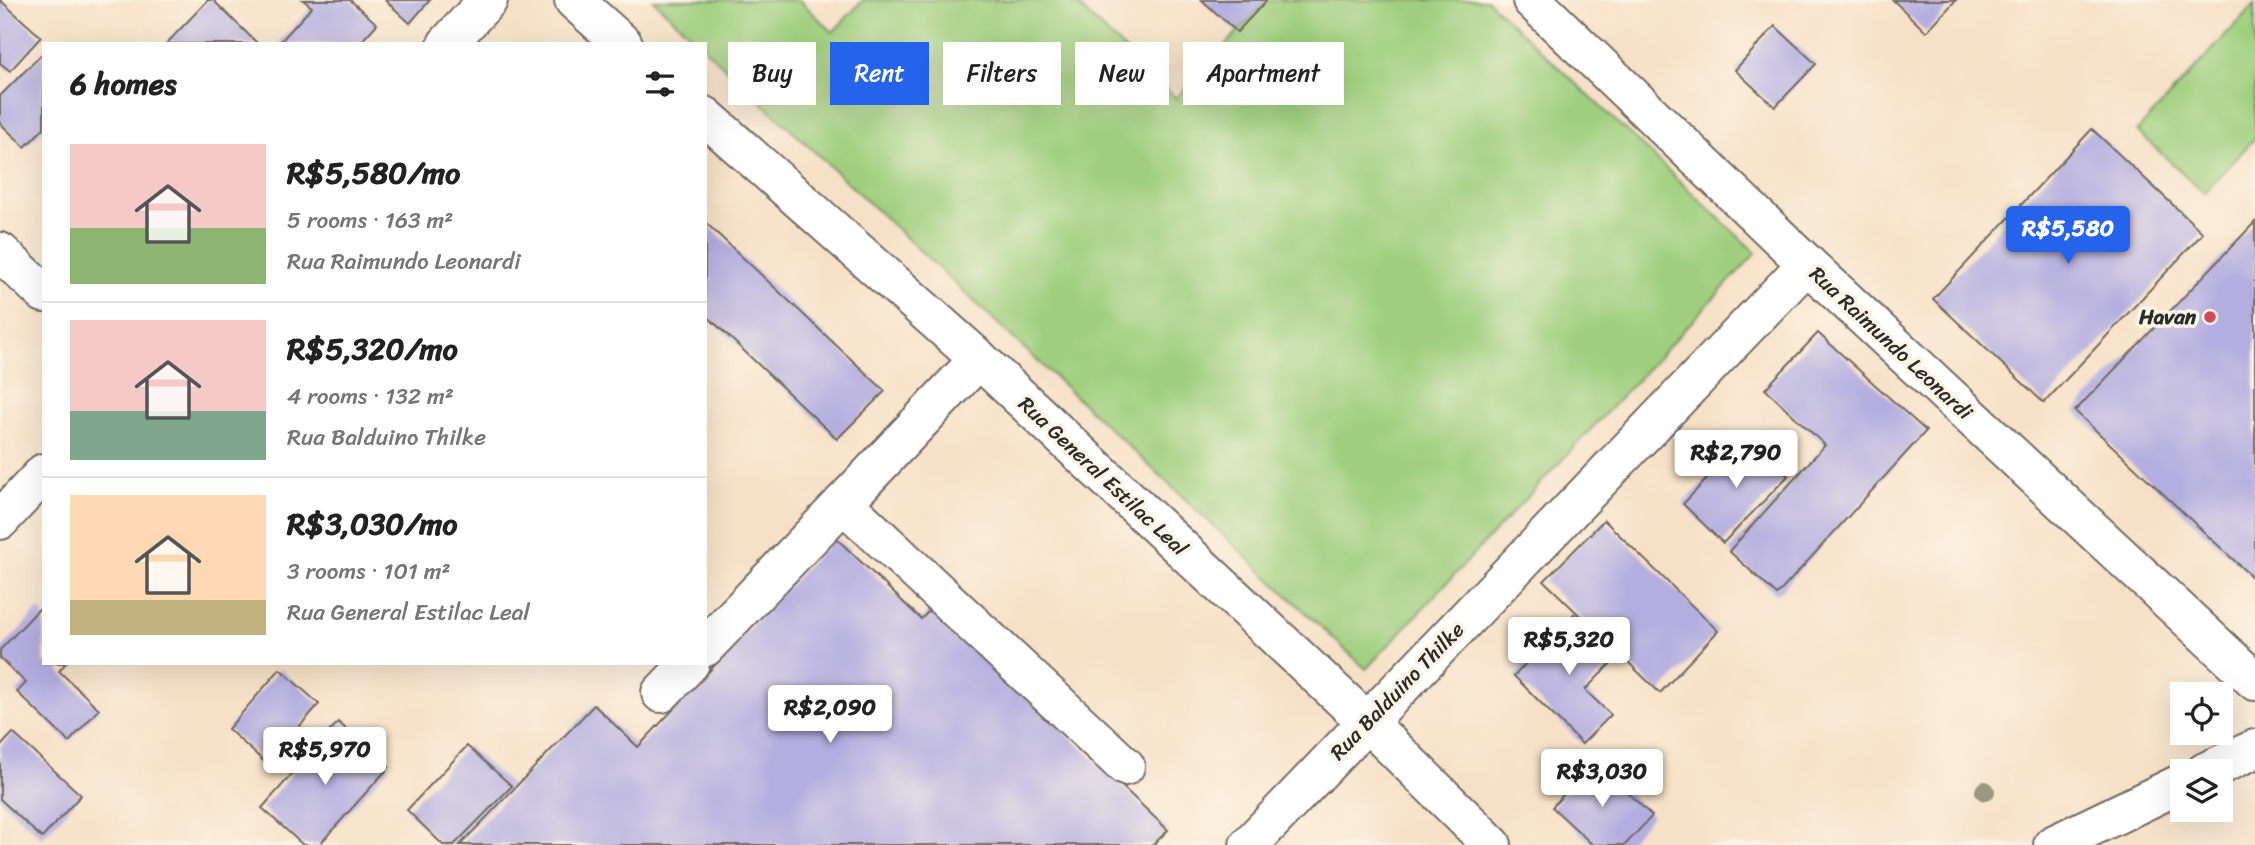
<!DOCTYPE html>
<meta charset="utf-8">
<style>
:root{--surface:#fff;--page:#f6f6f6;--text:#222;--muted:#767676;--line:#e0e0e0;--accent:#2563eb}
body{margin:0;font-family:Sriracha,sans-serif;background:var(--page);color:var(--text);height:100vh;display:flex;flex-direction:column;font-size:26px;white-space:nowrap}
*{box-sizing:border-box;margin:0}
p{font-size:23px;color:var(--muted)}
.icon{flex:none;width:38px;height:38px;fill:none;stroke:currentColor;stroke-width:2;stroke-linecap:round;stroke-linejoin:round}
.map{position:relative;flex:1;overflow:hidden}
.side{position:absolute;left:42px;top:42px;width:665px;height:623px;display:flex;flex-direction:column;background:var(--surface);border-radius:0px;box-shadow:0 7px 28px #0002}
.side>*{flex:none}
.guide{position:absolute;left:728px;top:42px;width:665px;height:63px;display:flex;gap:14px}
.buttons{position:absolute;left:2170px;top:682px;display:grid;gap:14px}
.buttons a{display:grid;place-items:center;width:63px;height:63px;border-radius:0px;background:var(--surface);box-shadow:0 7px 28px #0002;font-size:35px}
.price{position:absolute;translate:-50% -60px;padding:0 16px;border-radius:7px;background:#fff;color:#222;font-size:23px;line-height:46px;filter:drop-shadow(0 2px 4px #0008)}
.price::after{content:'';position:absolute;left:50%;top:42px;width:21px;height:16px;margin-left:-10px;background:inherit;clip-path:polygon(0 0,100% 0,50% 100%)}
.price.on{background:var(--accent);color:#fff}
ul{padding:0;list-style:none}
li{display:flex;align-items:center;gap:21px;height:175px;padding:0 28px}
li+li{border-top:2px solid var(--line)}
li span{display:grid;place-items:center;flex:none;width:196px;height:140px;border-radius:0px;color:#555}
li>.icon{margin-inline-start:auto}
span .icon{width:84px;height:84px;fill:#fffc;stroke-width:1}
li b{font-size:30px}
h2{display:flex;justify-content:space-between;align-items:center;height:84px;padding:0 28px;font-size:30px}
.tag{padding:0 24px;border-radius:0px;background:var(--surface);box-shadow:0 7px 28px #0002;font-size:24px;line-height:63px}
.tag.on{background:var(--accent);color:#fff}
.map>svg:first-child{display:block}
.green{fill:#9fcf7e;stroke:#657d54;stroke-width:2}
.building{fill:#b3ade0}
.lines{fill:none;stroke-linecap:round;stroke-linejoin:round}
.minor-casing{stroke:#726b62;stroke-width:42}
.minor{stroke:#fff;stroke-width:38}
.tree{fill:#9a987f}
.poi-dot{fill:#d1495b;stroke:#fcf5e5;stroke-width:2.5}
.labels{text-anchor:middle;stroke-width:7;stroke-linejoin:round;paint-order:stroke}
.poi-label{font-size:21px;font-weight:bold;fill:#2b2b2b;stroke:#fcf5e5;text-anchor:end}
.street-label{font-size:21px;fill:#2b2b2b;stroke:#fcf5e5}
</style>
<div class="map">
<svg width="2255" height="845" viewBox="0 0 2255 845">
<rect width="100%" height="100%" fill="#fcf5e5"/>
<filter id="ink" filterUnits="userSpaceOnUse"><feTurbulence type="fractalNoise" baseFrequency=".0143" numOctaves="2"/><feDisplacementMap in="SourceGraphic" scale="14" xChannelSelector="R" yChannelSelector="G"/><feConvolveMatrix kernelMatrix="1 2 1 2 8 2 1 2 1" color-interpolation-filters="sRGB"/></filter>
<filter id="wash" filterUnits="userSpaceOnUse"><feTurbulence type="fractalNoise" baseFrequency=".00686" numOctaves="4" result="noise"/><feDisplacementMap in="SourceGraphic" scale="28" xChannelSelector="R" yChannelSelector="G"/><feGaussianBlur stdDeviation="1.57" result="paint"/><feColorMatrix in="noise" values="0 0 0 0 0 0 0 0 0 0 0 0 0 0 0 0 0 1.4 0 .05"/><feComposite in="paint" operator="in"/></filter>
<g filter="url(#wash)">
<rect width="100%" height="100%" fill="#f6e1c7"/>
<g class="green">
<polygon points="653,0 799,0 833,32 863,0 1072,0 1176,98 1267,0 1487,0 1756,253 1366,669 705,49 705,44 700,44"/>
<polygon points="2255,4 2255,138 2204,193 2137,131"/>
</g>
<g id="blocks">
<g class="building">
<polygon points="0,0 41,37 10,71 0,63"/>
<polygon points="208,0 213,0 258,44 166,44"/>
<polygon points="303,0 350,0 377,24 359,44 282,44 280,42 312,7"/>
<polygon points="385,0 430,0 410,23"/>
<polygon points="1202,0 1267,0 1237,32"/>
<polygon points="1893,0 1956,0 1926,32"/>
<polygon points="1775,26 1816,64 1775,107 1735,70"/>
<polygon points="44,52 44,128 25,147 0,123 0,96"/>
<polygon points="2092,129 2203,233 2044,403 1933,299"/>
<polygon points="705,222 885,391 837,439 705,314"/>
<polygon points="2255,222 2255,580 2075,411"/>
<polygon points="1818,333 1926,431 1777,595 1729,551 1825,445 1765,389"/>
<polygon points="1748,436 1788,476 1723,543 1683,504"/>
<polygon points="1604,520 1718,631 1660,693 1544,581"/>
<polygon points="835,537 921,619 933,607 1168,830 1153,845 460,845 594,705 638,747"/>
<polygon points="39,609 44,614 44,663 66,663 59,671 99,709 69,742 17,692 26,683 0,658 0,650"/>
<polygon points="1574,614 1617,657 1585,690 1611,715 1582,744 1514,676"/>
<polygon points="280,669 319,704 267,764 228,729"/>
<polygon points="338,722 389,767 319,845 303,845 262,808"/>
<polygon points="13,733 81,795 42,838 0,799 0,747"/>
<polygon points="467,746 512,786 454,845 443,845 407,810"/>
<polygon points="1595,761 1652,816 1625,845 1593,845 1552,807"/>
</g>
</g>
</g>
<g filter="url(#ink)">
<use href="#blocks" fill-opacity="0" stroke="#726b62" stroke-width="2"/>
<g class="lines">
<g class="minor-casing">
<g id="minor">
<polyline points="574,0 623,44"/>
<polyline points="1532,0 1807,264 2255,681"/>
<polyline points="447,44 488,0"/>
<polyline points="705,116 979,359 1367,722 1492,845"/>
<polyline points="0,252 44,293"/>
<polyline points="979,359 843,503 1125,766"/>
<polyline points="0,520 44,473"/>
<polyline points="705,647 843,503"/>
<polyline points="661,693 690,663"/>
<polyline points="2205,772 2255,749"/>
<polyline points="1249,845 1807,264"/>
<polyline points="2053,845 2182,783"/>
</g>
</g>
<use href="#minor" class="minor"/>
</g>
<circle class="tree" cx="1985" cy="791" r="10"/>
</g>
<circle class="poi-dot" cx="2210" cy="317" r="7"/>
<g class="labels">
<g class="poi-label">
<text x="2196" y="324">Havan</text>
</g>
<g class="street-label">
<text transform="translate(1891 343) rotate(43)" y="7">Rua Raimundo Leonardi</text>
<text transform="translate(1103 476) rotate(43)" y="7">Rua General Estilac Leal</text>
<text transform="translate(1397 691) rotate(-46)" y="7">Rua Balduino Thilke</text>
</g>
</g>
</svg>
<div class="buttons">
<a><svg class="icon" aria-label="locate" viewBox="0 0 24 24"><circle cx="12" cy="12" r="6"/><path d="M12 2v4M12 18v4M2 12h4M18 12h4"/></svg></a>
<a><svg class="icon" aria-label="layers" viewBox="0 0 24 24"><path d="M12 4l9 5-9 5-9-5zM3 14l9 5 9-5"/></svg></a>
</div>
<b class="price on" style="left:2068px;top:266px">R$5,580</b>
<b class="price" style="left:1736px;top:490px">R$2,790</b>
<b class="price" style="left:1569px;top:677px">R$5,320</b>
<b class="price" style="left:830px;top:745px">R$2,090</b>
<b class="price" style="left:325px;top:787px">R$5,970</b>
<b class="price" style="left:1602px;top:809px">R$3,030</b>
<div class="guide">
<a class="tag">Buy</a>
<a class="tag on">Rent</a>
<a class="tag">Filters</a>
<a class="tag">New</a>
<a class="tag">Apartment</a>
</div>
<section class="side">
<h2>6 homes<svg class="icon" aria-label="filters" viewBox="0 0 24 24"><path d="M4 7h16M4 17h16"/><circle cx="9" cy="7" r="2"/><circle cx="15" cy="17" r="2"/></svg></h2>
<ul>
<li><span style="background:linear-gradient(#f6c9c9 60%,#8fb573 0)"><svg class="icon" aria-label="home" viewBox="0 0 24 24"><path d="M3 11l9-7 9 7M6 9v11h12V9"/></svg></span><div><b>R$5,580/mo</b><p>5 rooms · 163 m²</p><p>Rua Raimundo Leonardi</p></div></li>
<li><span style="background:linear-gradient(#f6c9c9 65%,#7fa58c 0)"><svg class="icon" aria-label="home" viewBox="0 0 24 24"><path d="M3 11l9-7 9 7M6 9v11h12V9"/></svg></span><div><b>R$5,320/mo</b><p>4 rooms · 132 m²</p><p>Rua Balduino Thilke</p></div></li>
<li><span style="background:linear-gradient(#ffd9b3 75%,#c2b280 0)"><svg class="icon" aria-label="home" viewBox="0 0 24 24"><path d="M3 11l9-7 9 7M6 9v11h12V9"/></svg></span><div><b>R$3,030/mo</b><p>3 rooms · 101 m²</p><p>Rua General Estilac Leal</p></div></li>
</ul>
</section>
</div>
